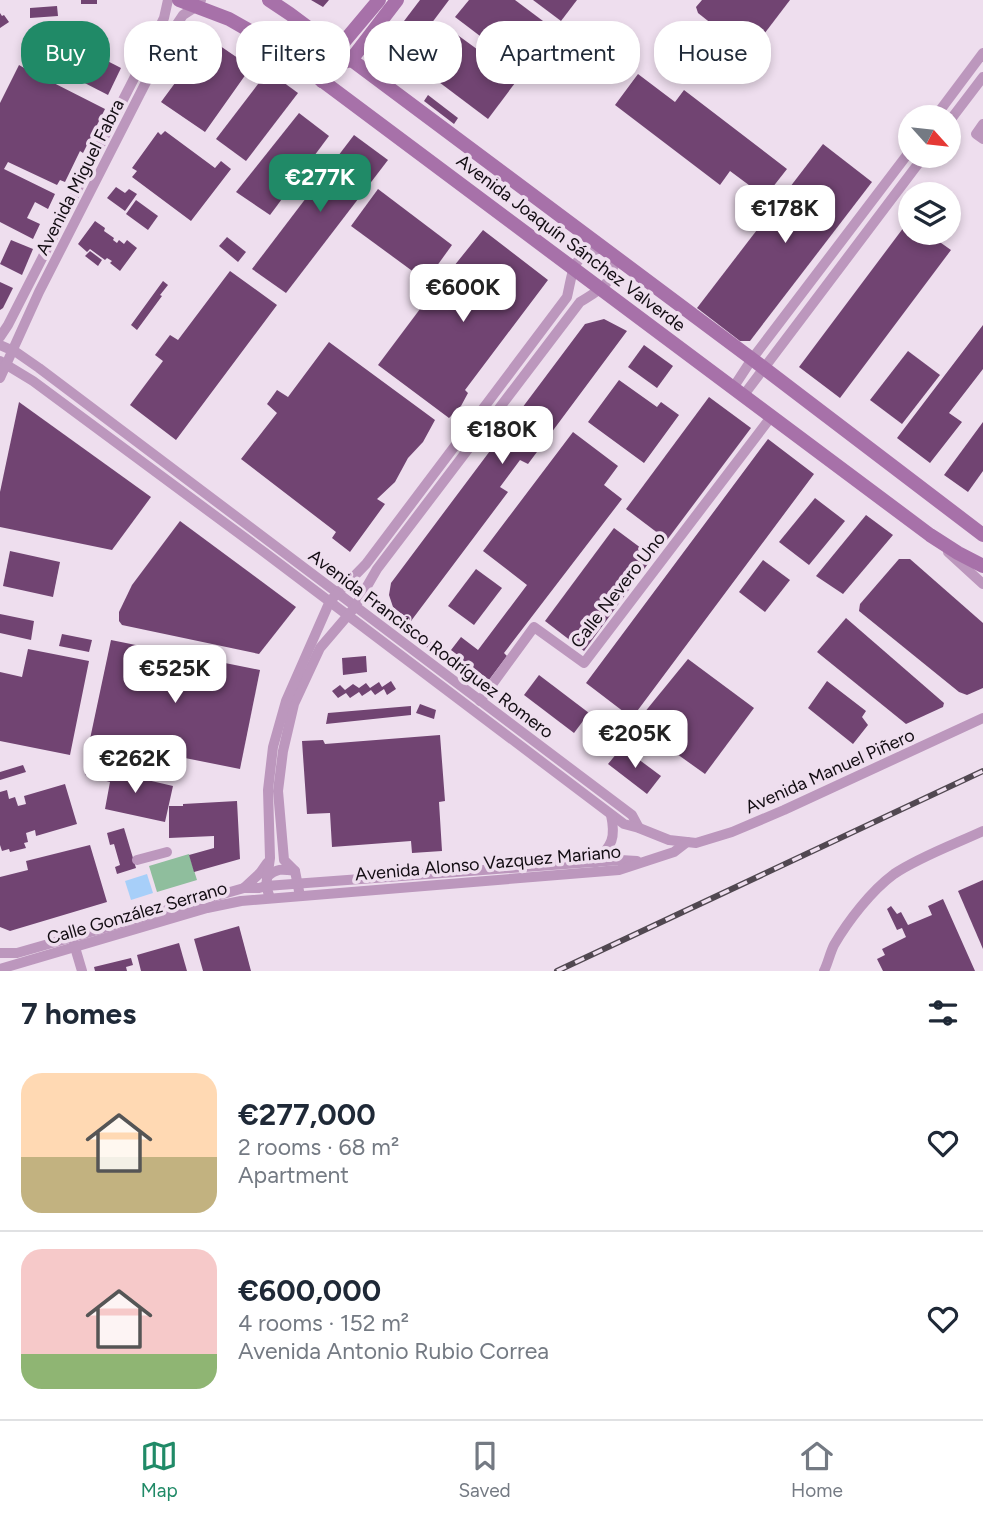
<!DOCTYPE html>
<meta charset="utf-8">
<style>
:root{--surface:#fff;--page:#f2f2f3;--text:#1f2937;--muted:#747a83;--line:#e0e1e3;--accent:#208a67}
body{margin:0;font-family:Figtree,sans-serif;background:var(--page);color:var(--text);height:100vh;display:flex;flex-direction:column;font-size:26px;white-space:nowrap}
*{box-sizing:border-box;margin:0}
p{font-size:23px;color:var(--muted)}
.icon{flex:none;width:38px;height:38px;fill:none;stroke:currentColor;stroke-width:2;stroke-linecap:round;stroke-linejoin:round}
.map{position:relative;height:971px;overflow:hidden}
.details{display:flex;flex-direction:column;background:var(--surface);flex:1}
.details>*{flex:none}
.hud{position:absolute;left:21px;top:21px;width:942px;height:63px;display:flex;gap:14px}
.needle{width:46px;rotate:117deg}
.tools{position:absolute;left:898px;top:105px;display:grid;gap:14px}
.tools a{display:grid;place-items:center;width:63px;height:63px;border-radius:50%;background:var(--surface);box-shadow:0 4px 10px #0003;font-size:35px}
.price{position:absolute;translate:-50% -60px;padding:0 16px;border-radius:14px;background:#fff;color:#222;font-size:23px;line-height:46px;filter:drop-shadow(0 2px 4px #0008)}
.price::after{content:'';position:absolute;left:50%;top:42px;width:21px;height:16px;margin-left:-10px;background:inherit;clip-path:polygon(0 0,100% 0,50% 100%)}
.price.selected{background:var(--accent);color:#fff}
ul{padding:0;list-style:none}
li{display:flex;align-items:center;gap:21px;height:175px;padding:0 21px}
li+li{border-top:2px solid var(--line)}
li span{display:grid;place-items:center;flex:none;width:196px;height:140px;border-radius:21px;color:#555}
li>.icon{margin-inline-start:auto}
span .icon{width:84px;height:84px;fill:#fffc;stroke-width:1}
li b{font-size:30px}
h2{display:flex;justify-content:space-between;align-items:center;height:84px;padding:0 21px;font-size:30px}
.pill{padding:0 24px;border-radius:28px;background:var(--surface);box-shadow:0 4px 10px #0003;font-size:24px;line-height:63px}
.pill.selected{background:var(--accent);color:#fff}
.tab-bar{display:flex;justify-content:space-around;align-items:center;height:98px;border-top:2px solid var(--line);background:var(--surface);font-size:19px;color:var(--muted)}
.tab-bar a{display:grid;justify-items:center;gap:4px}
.tab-bar .selected{color:var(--accent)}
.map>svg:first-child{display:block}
.green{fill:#8fbe9d}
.water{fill:#a7cff9}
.building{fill:#714472}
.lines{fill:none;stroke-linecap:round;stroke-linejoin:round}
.street{stroke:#bc97bd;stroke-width:10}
.secondary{stroke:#a771a9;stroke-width:14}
.rail-casing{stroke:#514851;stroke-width:6}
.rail{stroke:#eedeee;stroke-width:3.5;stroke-dasharray:10;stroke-linecap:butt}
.labels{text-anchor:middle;stroke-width:7;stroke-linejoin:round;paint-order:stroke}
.street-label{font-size:18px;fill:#120c12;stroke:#eedeee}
</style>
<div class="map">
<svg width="983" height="971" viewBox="0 0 983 971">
<rect width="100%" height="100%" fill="#eedeee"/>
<polygon class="green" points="189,854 197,880 157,892 149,866"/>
<polygon class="water" points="147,874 153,893 131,900 125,881"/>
<g class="building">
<rect x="81" y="0" width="16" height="4"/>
<polygon points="311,0 329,0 323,7"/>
<polygon points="420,0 449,0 404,60 385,46"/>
<polygon points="469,0 515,0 555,30 525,70 455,17"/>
<polygon points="533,0 577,0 561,21"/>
<polygon points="702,0 790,0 752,50 746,51 698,13 696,7"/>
<polygon points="57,6 58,16 30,18 30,8"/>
<polygon points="0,13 2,16 4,15 9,22 0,28"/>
<polygon points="448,28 518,79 488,119 419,67"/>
<polygon points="207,37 251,67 205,132 161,102 175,83 160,72 174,52 189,63"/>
<polygon points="86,50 121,68 108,95 73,77"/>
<polygon points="30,61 39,66 36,74 105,109 83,153 80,151 65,182 60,180 57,185 8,162 4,169 55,194 48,209 35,202 27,218 40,224 33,239 0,222 0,103 19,65 26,69"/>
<polygon points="268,71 298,93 246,161 216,139"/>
<polygon points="638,74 675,102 684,90 787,169 765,197 730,171 720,185 615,105"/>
<polygon points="428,95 458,118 454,124 424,101"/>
<polygon points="299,113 329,136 270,215 236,192"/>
<polygon points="165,131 215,168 221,161 231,169 191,221 132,177 137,171 132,168 158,132 161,135"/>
<polygon points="354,135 388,160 286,293 252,269"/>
<polygon points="823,144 872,182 750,341 740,341 697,308"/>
<polygon points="116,187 125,193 129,189 137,194 125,211 107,198"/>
<polygon points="378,189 452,245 426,281 351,226"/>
<polygon points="136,200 158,216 148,230 126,214"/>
<polygon points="910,219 910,233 927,233 951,250 840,398 799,367"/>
<polygon points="95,221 105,228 104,231 114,238 113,240 117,243 119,240 124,244 127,240 137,248 120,271 110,263 112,261 107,258 105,260 90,249 87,252 78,244"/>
<polygon points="483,230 548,280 465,390 468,393 461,406 449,418 378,365 429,297"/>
<polygon points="227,237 246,252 238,262 219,246"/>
<polygon points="11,240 33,249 22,275 0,264"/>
<polygon points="90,251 102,260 98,266 85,256"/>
<polygon points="230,271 277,305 176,440 130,405 163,361 155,355 170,335 178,340"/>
<polygon points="163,281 168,285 160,295 162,296 137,330 131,325"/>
<polygon points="0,282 13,288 3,308 0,310"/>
<polygon points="604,319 627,331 528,464 520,460 500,487 508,492 411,621 393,607 389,595 391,583 585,324"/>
<polygon points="983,325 983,369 949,413 962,422 930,463 897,438"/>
<polygon points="329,342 435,420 423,442 408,458 395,482 377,499 385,504 350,552 332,538 336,532 241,459 277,413 267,404 277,390 288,397"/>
<polygon points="644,345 673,366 657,388 628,367"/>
<polygon points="908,351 940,375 902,424 870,400"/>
<polygon points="619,380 657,407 661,402 679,415 644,463 588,422"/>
<polygon points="709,397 751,428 667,540 626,509"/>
<polygon points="19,402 151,497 112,550 0,527 0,492"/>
<polygon points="983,422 983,471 968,492 944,475"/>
<polygon points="573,432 618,466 604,485 622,499 504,653 507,656 489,680 471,666 464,676 451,666 459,656 451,650 461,637 478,650 527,585 483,551"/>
<polygon points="768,439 814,474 632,718 629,716 600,753 594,749 624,712 586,683"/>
<polygon points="815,498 845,521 809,565 779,542"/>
<polygon points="866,515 893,535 843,594 816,576"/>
<polygon points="180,521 296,607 259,654 122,625 119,621 119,612 132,585"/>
<polygon points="614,528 653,557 584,651 545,621"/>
<polygon points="10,551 60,562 53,597 3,586"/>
<polygon points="899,559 910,559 983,623 983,688 967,695 959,692 859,611 860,604"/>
<polygon points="763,560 790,580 765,612 739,592"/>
<polygon points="476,569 502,588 474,625 448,606"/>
<polygon points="0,614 34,621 31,640 0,633"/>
<polygon points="846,618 944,703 943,707 906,724 817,652"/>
<polygon points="62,634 92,640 89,652 59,646"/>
<polygon points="426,638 440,648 436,654 421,643"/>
<polygon points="111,640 260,670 240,769 90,739"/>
<polygon points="28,649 89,661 70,755 0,741 0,672 22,677"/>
<polygon points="366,656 367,672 343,675 342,658"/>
<polygon points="688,659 754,708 705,774 635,724"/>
<polygon points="539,675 589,713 574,733 524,695"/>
<polygon points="391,681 396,689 387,695 384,689 375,695 371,690 362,696 359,692 350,698 346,693 338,698 332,691 340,685 345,690 353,684 359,688 366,683 370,688 379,682 382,687"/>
<polygon points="827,681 866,711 862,717 868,725 853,744 808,708"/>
<polygon points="420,704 436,710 434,719 416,713"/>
<polygon points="411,706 411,715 326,724 328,713"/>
<polygon points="440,735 445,801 439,802 442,851 412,853 411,841 332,847 330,813 307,814 302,741 323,740 325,744"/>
<polygon points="622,747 661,776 647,794 608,764"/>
<polygon points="23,765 26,772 0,780 0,772"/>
<polygon points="87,766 173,786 165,822 105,809 110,782 85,775"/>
<polygon points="65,784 77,824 36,836 35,830 26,833 28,842 24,843 26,848 10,852 9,849 2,851 0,845 0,792 7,790 9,799 15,797 18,806 26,804 24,796"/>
<polygon points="237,801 240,859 194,872 189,855 214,848 214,836 169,838 169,806 183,806 183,804"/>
<polygon points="124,828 136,868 117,874 115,867 120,865 114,844 110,845 107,833"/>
<polygon points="90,845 107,902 10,931 0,927 0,877 28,870 26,861"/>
<polygon points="983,880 983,949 958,891"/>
<polygon points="943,899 975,971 883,971 877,959 885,955 882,949 906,937 902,928 897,930 887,909 891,906 897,914 901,912 908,925 932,915 928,906"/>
<polygon points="239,926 251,971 203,971 194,939"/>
<polygon points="179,943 187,971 141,971 137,955"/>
<polygon points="131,958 133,965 126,967 127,971 95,971 94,967"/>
</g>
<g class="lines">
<g class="street">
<polyline points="935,117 983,53"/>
<polyline points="948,123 983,77"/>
<polyline points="983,124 976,134 983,139"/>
<polyline points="0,337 8,325 148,51 164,18 168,0"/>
<polyline points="0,345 16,352 39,368 632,815 639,828"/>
<polyline points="0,361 33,381 264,552 624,824 639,828 669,840 696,843 732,832 784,810 983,718"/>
<polyline points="0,378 39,292 171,33 183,15 197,6 201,0"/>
<polyline points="733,388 752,359 910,151"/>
<polyline points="743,396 924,156"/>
<polyline points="948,552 983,584"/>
<polyline points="480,701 534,627 584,663 771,417"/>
<polyline points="137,860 167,852"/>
<path d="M 596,862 C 612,845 616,838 611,815"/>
<path d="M 267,877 C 277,868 282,869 295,871"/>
<polyline points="244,888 260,873 267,863"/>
<path d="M 300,896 L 295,871 L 284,860 L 278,791 L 283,751 L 294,704 L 320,648 L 355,607 L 377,569 L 580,302 C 601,289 614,284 614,257"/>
<path d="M 270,898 L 266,886 L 270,858 L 268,790 L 273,747 L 286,701 L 330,601 L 366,564 L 567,297 C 573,271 572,253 603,248"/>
<polyline points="74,944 82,971"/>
<polyline points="0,953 17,953 244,888 259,888 266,886 620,860 637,861"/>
<polyline points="0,969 207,908 241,901 619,870 674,852 687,842"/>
<path d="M 824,971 C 828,963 830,953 834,945 C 848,921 871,891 894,874 C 919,857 955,844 983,831"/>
</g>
<g class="secondary">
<polyline points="179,0 229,19 273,44 930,535 958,553 983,566"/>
<polyline points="269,0 290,14 752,359 983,535"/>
<polyline points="337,56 337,50 379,0"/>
<polyline points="322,81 336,64 351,60 397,0"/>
</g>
<g class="rail-casing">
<polyline id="rail" points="557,971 983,771"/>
</g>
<use href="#rail" class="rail"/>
</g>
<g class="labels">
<g class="street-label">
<text transform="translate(80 177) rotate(-63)" y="6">Avenida Miguel Fabra</text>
<text transform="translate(571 243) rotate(37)" y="6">Avenida Joaquín Sánchez Valverde</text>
<text transform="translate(618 590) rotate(-52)" y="6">Calle Nevero Uno</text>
<text transform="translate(431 644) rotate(37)" y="6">Avenida Francisco Rodríguez Romero</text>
<text transform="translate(830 771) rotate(-24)" y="6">Avenida Manuel Piñero</text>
<text transform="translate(488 863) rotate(-5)" y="6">Avenida Alonso Vazquez Mariano</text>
<text transform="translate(137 913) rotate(-16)" y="6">Calle González Serrano</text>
</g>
</g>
</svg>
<div class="tools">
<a><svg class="needle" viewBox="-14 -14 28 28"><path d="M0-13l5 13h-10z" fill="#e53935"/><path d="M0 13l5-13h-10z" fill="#747a83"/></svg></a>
<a><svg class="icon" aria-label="layers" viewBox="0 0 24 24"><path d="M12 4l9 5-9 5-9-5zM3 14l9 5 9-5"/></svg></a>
</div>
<b class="price selected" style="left:320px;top:214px">€277K</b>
<b class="price" style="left:785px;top:245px">€178K</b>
<b class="price" style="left:463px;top:324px">€600K</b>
<b class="price" style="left:502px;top:466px">€180K</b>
<b class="price" style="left:175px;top:705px">€525K</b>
<b class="price" style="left:635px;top:770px">€205K</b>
<b class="price" style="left:135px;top:795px">€262K</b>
<div class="hud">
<a class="pill selected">Buy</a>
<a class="pill">Rent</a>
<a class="pill">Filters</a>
<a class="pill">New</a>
<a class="pill">Apartment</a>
<a class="pill">House</a>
</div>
</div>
<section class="details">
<h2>7 homes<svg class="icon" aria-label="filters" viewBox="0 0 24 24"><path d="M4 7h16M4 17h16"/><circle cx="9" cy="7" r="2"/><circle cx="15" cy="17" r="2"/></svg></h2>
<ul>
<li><span style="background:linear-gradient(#ffd9b3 60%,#c2b280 0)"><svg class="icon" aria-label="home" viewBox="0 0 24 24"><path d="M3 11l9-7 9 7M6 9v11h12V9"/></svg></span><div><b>€277,000</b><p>2 rooms · 68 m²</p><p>Apartment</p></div><svg class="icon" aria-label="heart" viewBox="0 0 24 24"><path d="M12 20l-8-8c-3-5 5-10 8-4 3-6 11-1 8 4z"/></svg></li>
<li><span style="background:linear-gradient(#f6c9c9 75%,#8fb573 0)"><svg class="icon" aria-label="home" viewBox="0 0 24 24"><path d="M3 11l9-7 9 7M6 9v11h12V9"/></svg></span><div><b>€600,000</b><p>4 rooms · 152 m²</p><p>Avenida Antonio Rubio Correa</p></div><svg class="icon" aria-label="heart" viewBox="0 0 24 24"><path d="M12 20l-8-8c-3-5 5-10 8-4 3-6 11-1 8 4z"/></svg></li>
</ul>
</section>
<nav class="tab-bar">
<a class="selected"><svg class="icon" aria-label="map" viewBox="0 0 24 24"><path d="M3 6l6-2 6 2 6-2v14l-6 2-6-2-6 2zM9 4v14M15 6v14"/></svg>Map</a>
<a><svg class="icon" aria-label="saved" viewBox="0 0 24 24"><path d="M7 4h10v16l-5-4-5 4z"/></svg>Saved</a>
<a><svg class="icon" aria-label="home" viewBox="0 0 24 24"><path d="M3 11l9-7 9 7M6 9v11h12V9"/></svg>Home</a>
</nav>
